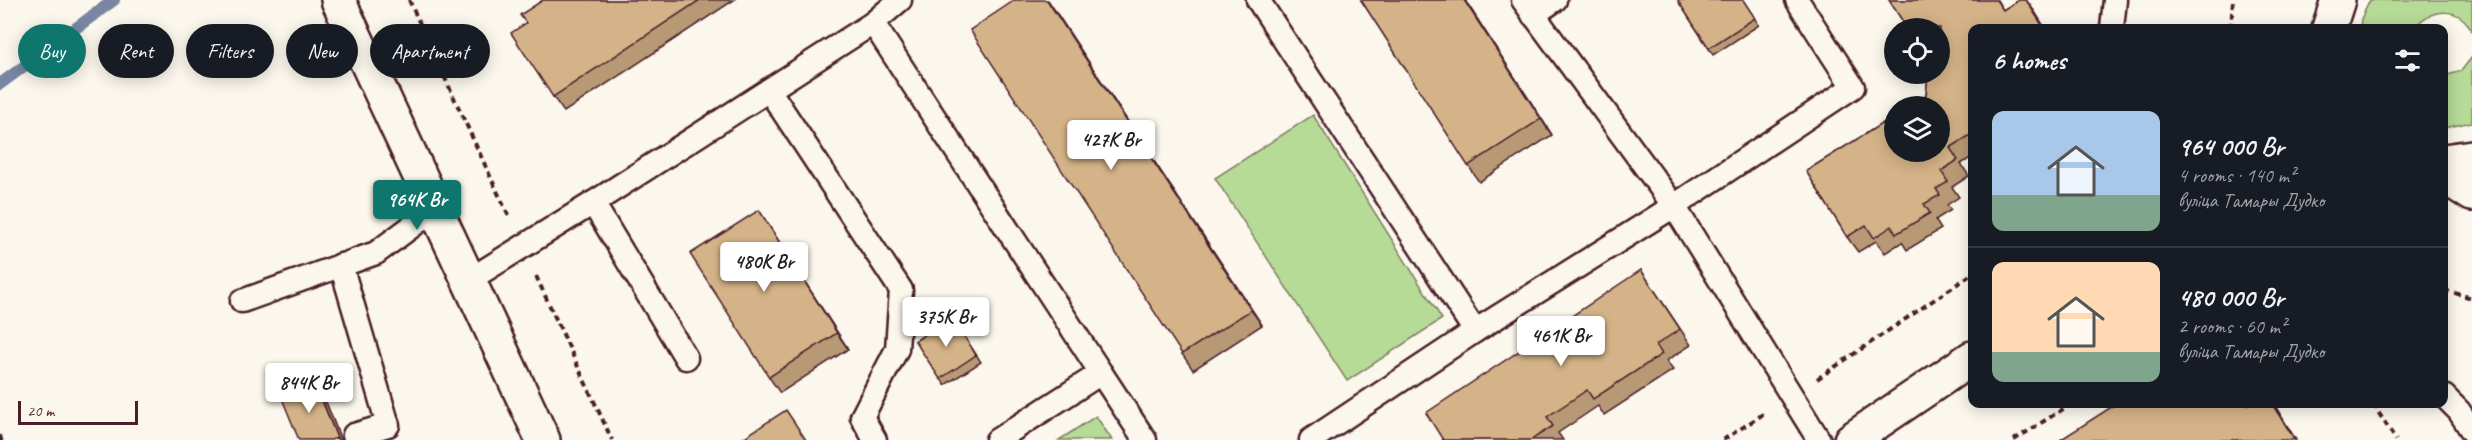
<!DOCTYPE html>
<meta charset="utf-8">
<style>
:root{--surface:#171b24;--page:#20242c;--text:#f1f3f6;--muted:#9ea1a6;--line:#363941;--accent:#0f766e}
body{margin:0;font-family:Caveat,sans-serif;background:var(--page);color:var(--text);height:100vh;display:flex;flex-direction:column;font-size:22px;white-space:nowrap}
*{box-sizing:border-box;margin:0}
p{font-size:20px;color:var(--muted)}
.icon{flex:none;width:33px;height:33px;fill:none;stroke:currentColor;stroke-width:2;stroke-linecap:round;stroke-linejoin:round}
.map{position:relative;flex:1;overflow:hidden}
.drawer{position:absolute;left:1968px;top:24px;width:480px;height:384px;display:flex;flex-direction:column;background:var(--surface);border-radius:12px;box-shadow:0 3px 15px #0003}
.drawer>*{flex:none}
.guide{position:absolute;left:18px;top:24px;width:570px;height:54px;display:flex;gap:12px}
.buttons{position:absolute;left:1884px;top:18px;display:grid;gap:12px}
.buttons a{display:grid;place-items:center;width:66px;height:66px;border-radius:50%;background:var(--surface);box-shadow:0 3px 15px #0003;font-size:30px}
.scale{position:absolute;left:18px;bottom:15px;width:120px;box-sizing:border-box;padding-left:6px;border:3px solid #4a1f2b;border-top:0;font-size:16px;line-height:21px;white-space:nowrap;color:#4a1f2b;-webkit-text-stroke:4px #fbf7ec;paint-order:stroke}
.price{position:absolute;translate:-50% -51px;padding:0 14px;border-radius:6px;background:#fff;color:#222;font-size:20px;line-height:39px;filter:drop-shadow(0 2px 3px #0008)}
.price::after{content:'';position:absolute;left:50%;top:36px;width:18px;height:14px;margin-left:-9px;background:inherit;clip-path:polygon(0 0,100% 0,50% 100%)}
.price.current{background:var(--accent);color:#fff}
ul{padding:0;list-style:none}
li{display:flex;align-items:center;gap:18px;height:150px;padding:0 24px}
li+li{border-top:2px solid var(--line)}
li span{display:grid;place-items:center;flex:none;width:168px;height:120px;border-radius:12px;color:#555}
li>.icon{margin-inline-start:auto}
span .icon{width:72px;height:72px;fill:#fffc;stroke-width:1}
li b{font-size:26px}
h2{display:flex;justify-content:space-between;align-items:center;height:72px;padding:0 24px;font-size:26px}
.tag{padding:0 21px;border-radius:27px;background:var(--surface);box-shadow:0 3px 15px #0003;font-size:21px;line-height:54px}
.tag.current{background:var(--accent);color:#fff}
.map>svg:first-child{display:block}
.green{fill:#b5db97;stroke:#807d61;stroke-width:1.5}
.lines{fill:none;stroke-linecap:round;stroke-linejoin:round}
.stream{stroke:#7885a3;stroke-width:12}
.lane-casing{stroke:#4a1f2b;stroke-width:27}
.street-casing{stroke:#4a1f2b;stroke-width:38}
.secondary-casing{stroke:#4a1f2b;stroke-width:38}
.path{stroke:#4a1f2b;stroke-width:4;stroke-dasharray:6 4.5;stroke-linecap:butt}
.lane{stroke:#fbf7ec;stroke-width:22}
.street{stroke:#fbf7ec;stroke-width:33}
.secondary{stroke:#fbf7ec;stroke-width:33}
.rail{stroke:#4a1f2b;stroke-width:4.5}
.wall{fill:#b79a75;stroke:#4a1f2b;stroke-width:1.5}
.shaded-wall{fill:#957d5f;stroke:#4a1f2b;stroke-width:1.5}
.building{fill:#d5b388;stroke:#4a1f2b;stroke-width:1.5}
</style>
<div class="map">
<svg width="2472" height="440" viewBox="0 0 2472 440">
<rect width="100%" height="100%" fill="#fbf7ec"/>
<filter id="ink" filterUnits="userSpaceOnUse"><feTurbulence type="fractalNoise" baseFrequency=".0167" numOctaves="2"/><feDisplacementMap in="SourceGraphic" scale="12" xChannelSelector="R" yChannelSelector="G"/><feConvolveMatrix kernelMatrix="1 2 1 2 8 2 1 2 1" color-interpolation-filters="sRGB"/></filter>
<g filter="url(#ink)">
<g class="green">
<path d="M 2370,0 L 2472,0 L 2472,32 C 2460,5 2431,8 2414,28 L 2360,28 L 2361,19 Z"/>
<polygon points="2472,57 2472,122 2444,128 2444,76 2461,71"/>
<polygon points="1313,115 1442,319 1347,381 1215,178"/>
<polygon points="1096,416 1112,440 1059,440"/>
</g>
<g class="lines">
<polyline class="stream" points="0,84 114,0"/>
<g class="lane-casing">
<g id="lane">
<polyline points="1258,0 1475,331"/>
<polyline points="1523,0 1674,206 1853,87 1797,0"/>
<polyline points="1533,15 1555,0"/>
<polyline points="873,23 1101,373"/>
<polyline points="2112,28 2115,0"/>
<polyline points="769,90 901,290 897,349 862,417 875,440"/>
<polyline points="593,203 686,358"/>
<polyline points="341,265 388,425 354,435"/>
<polyline points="469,280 593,203 873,23 900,0"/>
<polyline points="242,301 376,253 435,209"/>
<polyline points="2444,396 2459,411 2472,431"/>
<polyline points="997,440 1101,373 1145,440"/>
<polyline points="1311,440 1475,331 1674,206 1819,440"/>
</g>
</g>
<g class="street-casing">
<polyline id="street" points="1851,440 1972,358"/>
</g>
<g class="secondary-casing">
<g id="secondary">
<polyline points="338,0 543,440"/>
<polyline points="2329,28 2338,0"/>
<polyline points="2444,161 2472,157"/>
<polyline points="2444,176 2472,194"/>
</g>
</g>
<g class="path">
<polyline points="409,0 509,217"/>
<polyline points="2231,28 2233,0"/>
<polyline points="536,276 612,440"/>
<polyline points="2444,290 2472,298"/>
<polyline points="1817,379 1972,274"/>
<polyline points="2373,404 2396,440"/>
<polyline points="1723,440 1765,413"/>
<polyline points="2014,440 2071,404"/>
</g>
<use href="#lane" class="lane"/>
<use href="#street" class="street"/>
<use href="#secondary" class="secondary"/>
<polyline class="rail" points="0,437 1,440"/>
</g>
<g class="wall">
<polygon points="543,0 734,0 564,112 553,97 526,23"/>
<polygon points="1048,0 1262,325 1193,370 1182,354"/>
<polygon points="1361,0 1465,0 1552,135 1479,182"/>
<polygon points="1743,0 1759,25 1713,55 1678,1"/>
<polygon points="1889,0 1997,0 2003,10 2019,0 2026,0 2045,28 1972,28 1972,157 1961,164 1969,176 1952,187 1959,197 1947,205 1951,210 1935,220 1941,229 1907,250 1902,242 1885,253 1876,241 1858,252 1847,237 1806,171 1894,116 1894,152 1940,152 1940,106 1910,106 1926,96 1928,74 1940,74 1940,28 1907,28"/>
<polygon points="769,226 848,349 780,393 769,377"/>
<polygon points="1641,270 1691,345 1666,361 1673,370 1604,415 1598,406 1558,433 1563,440 1443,440"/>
<polygon points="952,317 981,362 945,385 915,341"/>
</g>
<g class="shaded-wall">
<polygon points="1047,0 1048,1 1262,325 1251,310"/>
<polygon points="1464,0 1465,0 1552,135 1541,119"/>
<polygon points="2026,0 2035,12 2045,28 2044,28"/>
<polygon points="759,210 769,226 848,349 837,333"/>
<polygon points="315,383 323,394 341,440 338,440 337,438"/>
<polygon points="2272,404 2274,404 2296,440 2295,440"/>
</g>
<g class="building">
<polygon points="543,0 700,0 553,97 511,33 526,23 520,15"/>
<polygon points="1015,0 1047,0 1251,310 1182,354 970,30"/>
<polygon points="1361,0 1464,0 1541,119 1468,166"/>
<polygon points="1680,0 1743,0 1755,18 1709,48 1678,1"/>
<polygon points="1889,0 1996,0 2003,10 2019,0 2026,0 2044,28 1972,28 1972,134 1950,148 1958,160 1941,171 1948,182 1936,189 1940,195 1924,204 1930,213 1896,234 1892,226 1874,238 1866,225 1847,237 1806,171 1894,116 1894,152 1940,152 1940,106 1910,106 1926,96 1928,74 1940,74 1940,28 1907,28"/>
<polygon points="759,210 837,333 769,377 690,254"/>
<polygon points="1641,270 1680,329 1656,345 1662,354 1593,399 1587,390 1547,417 1553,426 1531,440 1443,440 1426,413"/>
<polygon points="952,317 976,355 940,379 915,341"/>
<polygon points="315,383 337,438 331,440 299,440 281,396"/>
<polygon points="2116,404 2272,404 2295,440 2060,440"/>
<polygon points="786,410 806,440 740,440"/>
</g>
</g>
</svg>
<div class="buttons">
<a><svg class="icon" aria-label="locate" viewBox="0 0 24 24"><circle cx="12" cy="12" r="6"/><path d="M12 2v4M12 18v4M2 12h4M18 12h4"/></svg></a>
<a><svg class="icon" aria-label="layers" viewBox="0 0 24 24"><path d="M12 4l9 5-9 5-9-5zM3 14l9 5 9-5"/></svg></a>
</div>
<div class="scale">20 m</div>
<b class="price" style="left:1111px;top:171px">427K Br</b>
<b class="price current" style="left:417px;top:231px">964K Br</b>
<b class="price" style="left:764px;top:293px">480K Br</b>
<b class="price" style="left:946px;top:348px">375K Br</b>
<b class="price" style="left:1561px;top:367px">461K Br</b>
<b class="price" style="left:309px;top:414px">844K Br</b>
<div class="guide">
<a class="tag current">Buy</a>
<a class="tag">Rent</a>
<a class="tag">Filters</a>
<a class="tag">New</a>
<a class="tag">Apartment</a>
</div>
<section class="drawer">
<h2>6 homes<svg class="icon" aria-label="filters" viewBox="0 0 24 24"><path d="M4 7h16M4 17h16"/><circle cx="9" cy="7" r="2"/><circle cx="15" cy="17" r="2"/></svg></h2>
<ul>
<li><span style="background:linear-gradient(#a9c7e8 70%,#7fa58c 0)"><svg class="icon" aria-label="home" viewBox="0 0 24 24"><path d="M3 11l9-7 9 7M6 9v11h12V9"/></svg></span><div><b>964 000 Br</b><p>4 rooms · 140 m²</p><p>вуліца Тамары Дудко</p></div></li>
<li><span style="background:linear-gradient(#ffd9b3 75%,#7fa58c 0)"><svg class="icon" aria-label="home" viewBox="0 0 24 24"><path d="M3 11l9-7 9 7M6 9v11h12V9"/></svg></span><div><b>480 000 Br</b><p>2 rooms · 60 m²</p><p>вуліца Тамары Дудко</p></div></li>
</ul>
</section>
</div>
